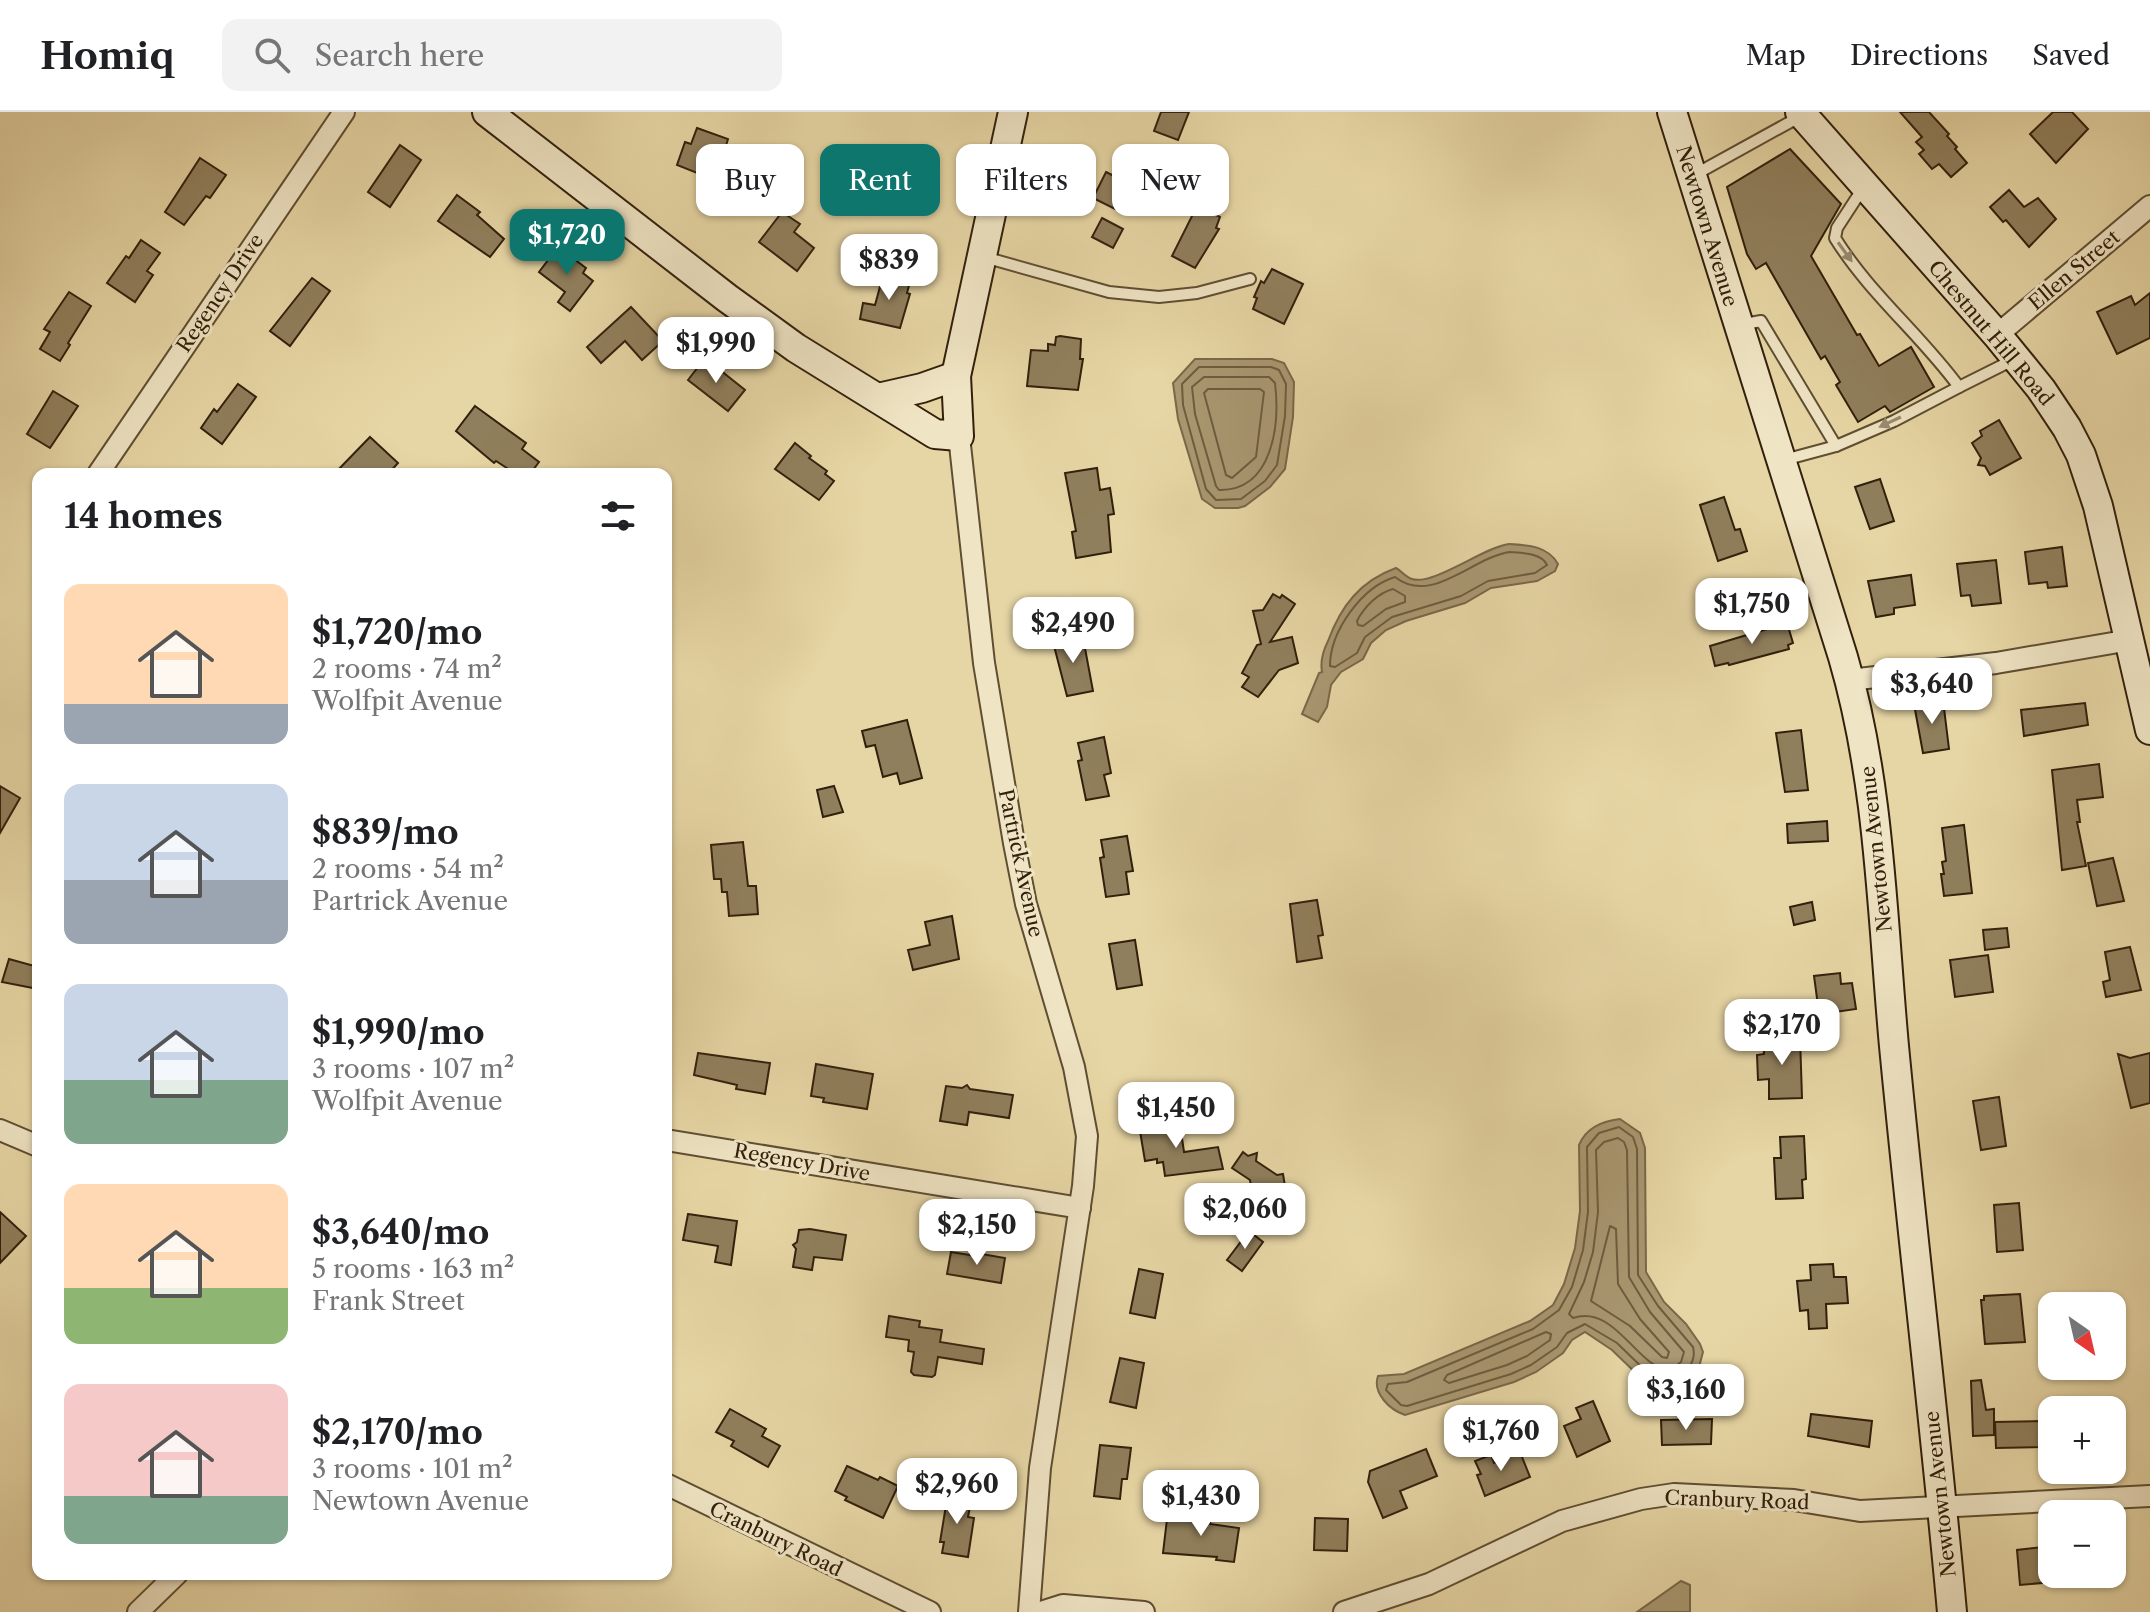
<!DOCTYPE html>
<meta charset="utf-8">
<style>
:root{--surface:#fff;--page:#f2f2f2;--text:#202124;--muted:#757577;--line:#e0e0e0;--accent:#0f766e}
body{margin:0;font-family:"Libre Caslon Text",serif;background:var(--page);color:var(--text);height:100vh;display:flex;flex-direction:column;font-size:30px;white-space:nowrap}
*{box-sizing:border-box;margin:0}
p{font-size:26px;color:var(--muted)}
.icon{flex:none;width:44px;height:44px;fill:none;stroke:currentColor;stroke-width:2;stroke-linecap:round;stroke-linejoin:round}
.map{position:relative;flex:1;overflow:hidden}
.side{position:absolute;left:32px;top:356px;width:640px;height:1112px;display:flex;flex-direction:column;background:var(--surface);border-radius:16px;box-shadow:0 2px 6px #0004}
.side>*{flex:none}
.banner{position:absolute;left:696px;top:32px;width:760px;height:72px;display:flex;gap:16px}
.needle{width:52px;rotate:146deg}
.tools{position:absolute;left:2038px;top:1180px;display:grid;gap:16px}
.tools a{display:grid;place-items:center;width:88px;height:88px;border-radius:16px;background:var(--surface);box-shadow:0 2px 6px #0004;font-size:40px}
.price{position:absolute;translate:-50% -68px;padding:0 18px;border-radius:16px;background:#fff;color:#222;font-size:26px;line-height:52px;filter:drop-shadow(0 2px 4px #0008)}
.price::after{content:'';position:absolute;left:50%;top:48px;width:24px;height:18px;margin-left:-12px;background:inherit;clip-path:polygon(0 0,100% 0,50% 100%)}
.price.current{background:var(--accent);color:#fff}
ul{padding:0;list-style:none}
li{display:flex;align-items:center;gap:24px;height:200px;padding:0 32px}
li span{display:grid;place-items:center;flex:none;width:224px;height:160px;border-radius:16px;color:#555}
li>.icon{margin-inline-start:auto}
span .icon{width:96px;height:96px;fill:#fffc;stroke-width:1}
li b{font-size:34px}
h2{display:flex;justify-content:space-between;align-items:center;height:96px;padding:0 32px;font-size:34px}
.pill{padding:0 28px;border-radius:16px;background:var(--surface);box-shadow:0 2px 6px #0004;font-size:28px;line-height:72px}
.pill.current{background:var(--accent);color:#fff}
header{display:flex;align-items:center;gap:48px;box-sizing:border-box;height:112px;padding:0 40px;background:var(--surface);border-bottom:2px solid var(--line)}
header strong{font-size:38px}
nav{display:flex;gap:44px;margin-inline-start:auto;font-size:28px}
.search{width:560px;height:72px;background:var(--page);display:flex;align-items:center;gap:20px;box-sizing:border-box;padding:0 28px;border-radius:16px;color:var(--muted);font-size:30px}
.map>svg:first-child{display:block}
.water{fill:#a99871;stroke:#796849;stroke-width:2}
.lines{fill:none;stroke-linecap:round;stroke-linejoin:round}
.shore{stroke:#6e5c3e;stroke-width:2}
.building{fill:#907f5c;stroke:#32200c;stroke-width:2}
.lane-casing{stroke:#5f4e32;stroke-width:14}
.street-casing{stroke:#5f4e32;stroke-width:24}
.secondary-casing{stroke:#32200c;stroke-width:32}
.lane{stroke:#efe4c4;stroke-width:10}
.street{stroke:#efe4c4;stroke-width:20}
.secondary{stroke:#efe4c4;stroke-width:28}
.oneway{fill:#9a8c71}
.labels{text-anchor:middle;stroke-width:6;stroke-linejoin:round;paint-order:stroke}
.street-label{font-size:20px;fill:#32200c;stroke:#efe4c4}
</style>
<header>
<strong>Homiq</strong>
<div class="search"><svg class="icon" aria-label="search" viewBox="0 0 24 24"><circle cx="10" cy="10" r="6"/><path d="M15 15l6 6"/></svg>Search here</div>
<nav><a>Map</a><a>Directions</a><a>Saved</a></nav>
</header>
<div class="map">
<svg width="2150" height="1500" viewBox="0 0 2150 1500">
<rect width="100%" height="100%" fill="#e7d6a5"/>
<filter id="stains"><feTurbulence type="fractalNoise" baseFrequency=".0025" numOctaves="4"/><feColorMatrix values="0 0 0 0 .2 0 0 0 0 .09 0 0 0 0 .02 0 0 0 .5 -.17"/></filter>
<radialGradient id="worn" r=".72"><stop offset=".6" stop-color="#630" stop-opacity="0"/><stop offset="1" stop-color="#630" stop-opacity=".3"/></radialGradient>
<g class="water">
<polygon points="1195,247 1272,247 1284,251 1294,270 1293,305 1285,357 1270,375 1245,394 1238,396 1215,396 1202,387 1178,307 1173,271"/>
<path d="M 1509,432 C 1528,433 1548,434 1558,452 L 1555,459 L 1537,469 L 1491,476 L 1465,491 L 1406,509 L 1386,518 L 1371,531 L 1363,547 L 1341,560 L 1331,573 L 1327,595 L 1318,610 L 1302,602 L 1319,561 L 1322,560 C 1320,549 1323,539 1328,529 C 1341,494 1360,469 1396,456 C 1402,459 1405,465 1412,467 C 1433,474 1484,435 1509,432 Z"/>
<path d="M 1620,1007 L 1640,1021 L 1645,1036 L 1646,1160 L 1664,1190 L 1686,1212 L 1700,1232 L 1703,1240 L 1699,1255 L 1680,1274 L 1672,1277 L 1657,1276 L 1643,1268 L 1612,1238 L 1585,1220 L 1572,1228 L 1563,1241 L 1536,1260 L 1514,1270 L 1405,1303 C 1390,1298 1372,1281 1378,1264 L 1404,1262 L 1530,1209 L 1553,1193 L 1564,1172 L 1575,1136 L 1580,1099 L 1579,1033 C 1586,1016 1602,1009 1620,1007 Z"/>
<polygon points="1681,1469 1690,1473 1690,1500 1637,1500"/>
</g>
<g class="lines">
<g class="shore">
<polygon points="1199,255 1271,255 1279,258 1286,272 1285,304 1277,353 1265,369 1241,387 1216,388 1206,377 1183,293 1182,272"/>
<path d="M 1204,265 L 1269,265 L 1275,271 C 1280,312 1273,379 1219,378 L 1216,374 L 1195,302 L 1192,275 Z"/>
<polygon points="1208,277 1260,277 1264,280 1256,345 1232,366 1226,363 1204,281"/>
<path d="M 1510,440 C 1522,441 1542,441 1547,453 L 1535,461 L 1488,469 L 1461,484 L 1392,505 L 1365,525 L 1357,541 L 1335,555 L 1330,554 C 1330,519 1362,475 1395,465 C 1432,494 1472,445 1510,440 Z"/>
<path d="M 1393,477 L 1405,484 L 1405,490 L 1386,497 L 1363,514 L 1358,513 L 1357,509 C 1364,495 1378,481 1393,477 Z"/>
<path d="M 1619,1015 L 1633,1025 L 1637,1037 L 1638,1163 L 1658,1194 L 1693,1235 C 1697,1251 1685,1262 1672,1269 L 1653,1266 L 1617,1231 L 1585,1212 L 1567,1221 L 1557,1235 L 1531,1253 L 1511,1262 L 1407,1294 L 1401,1293 L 1386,1278 L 1388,1272 L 1407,1270 L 1533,1217 L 1559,1198 L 1572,1175 L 1583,1138 L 1588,1100 L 1587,1035 L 1599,1021 Z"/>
<path d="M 1618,1026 L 1624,1030 L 1627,1038 L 1629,1165 L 1650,1200 L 1684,1240 L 1681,1250 L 1670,1258 C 1637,1257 1616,1192 1573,1206 L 1569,1202 L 1584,1170 L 1593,1140 L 1598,1100 L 1596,1038 L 1604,1030 Z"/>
<polygon points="1610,1114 1616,1117 1618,1172 1640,1207 1669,1240 1667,1246 1662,1245 1630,1214 1591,1189"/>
<polygon points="1546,1220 1551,1222 1550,1228 1527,1244 1507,1253 1449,1271 1444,1268 1447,1263"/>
</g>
</g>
<g class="building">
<polygon points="1161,0 1189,0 1178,28 1154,19"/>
<polygon points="1900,0 1929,0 1949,22 1947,24 1957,35 1955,37 1967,51 1951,65 1939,52 1932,57 1919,42 1924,38 1916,30 1922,25"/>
<polygon points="2053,0 2072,0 2088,17 2056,51 2030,22"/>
<polygon points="697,16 728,27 724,40 743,46 729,87 701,77 705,64 677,53 685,30 691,32"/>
<polygon points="400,33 421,48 390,95 368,80"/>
<polygon points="1790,37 1841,92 1811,144 1857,223 1860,222 1879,254 1911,235 1934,275 1890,300 1885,294 1858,310 1836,273 1840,270 1825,244 1821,247 1766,151 1756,157 1747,142 1727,75"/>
<polygon points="911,42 938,48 935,63 937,64 927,98 900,92"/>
<polygon points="200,46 226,63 210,86 206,84 184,113 165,100"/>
<polygon points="1106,60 1128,71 1115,97 1093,86"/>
<polygon points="2009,78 2024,95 2038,86 2056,107 2029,135 2006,108 2003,110 1990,95"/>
<polygon points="457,83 480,100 477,103 504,127 490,145 438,109"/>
<polygon points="1197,94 1220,105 1216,116 1219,117 1195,156 1172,144"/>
<polygon points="782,100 800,112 794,120 814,136 797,159 759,130"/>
<polygon points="1102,106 1123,117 1113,136 1092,125"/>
<polygon points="141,128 160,141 147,159 153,163 135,190 107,171 126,144 129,146"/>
<polygon points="558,135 586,156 583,161 593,169 570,199 558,190 565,180 539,160"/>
<polygon points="1272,157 1303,172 1284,212 1253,197 1257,186 1254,185 1261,169 1264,171"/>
<polygon points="884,160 911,166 907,181 910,182 900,216 860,207 863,191 875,193"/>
<polygon points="312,166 330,179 290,234 270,219"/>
<polygon points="69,180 91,194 68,231 70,233 60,249 40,237 50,220 44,217"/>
<polygon points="2150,181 2150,226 2117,242 2097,200 2131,184 2135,193"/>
<polygon points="631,195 663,229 642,248 625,229 601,251 587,235"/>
<polygon points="1060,224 1081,227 1080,247 1083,247 1078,278 1027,274 1031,238 1048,239 1048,232 1055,233 1056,225"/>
<polygon points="705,246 745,278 728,299 688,268"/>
<polygon points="238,272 256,285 222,332 201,316 214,297 217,300"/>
<polygon points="53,279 78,294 50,336 27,322"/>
<polygon points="475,294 526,331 522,337 539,350 530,362 516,362 496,349 494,351 456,319"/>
<polygon points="1999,308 2021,346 1990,363 1985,354 1978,353 1981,346 1972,331 1982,324 1980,319"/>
<polygon points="370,325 398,351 388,362 334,362"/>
<polygon points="795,331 811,344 809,346 827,359 825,362 834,369 819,388 775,357"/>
<polygon points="1097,356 1100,378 1110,376 1114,402 1108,403 1111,440 1076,446 1072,420 1076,419 1065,361"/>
<polygon points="1880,367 1894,409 1870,417 1855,375"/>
<polygon points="1724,385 1735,418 1740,417 1747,439 1718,449 1700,393"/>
<polygon points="2062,435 2067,474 2048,476 2047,470 2029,472 2025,440"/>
<polygon points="1996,448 2001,491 1972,494 1970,483 1961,484 1957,452"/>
<polygon points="1911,463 1915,493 1894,496 1894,502 1876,505 1868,469"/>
<polygon points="1273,482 1280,486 1282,483 1295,492 1270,530 1292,525 1298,551 1279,558 1258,585 1242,575 1249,565 1242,561 1257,533 1261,532 1253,499 1263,498"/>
<polygon points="1787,511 1793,531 1788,533 1789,537 1729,553 1728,551 1715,554 1710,534"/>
<polygon points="1077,521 1078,532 1084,531 1093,579 1067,584 1052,526"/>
<polygon points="1943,588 1949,637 1923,641 1914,592"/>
<polygon points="2085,591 2088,613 2024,624 2021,598"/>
<polygon points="907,608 922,666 900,672 897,661 883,665 875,633 866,635 862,619"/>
<polygon points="1801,618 1808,678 1785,680 1776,621"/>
<polygon points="1104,625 1111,661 1104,663 1109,684 1086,688 1078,649 1082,648 1078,631"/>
<polygon points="2099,652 2103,685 2077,688 2080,710 2077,710 2086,754 2062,758 2052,658"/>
<polygon points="0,674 20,686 0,721"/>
<polygon points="834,674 843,700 823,705 817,678"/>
<polygon points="1827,709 1828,729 1788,731 1787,712"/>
<polygon points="1964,713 1972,781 1944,784 1941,762 1944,762 1942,750 1946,749 1942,716"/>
<polygon points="1127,724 1133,759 1126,760 1129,782 1106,785 1100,746 1104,745 1101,728"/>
<polygon points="743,730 748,774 756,774 758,802 729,804 727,780 722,780 721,767 714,767 711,733"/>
<polygon points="2113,746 2124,789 2097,794 2088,751"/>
<polygon points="1317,788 1323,823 1318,824 1322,846 1297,850 1290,792"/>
<polygon points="1812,790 1815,808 1794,813 1790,795"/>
<polygon points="952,804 959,847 913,858 908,838 930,833 925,810"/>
<polygon points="2007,816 2009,835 1985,838 1983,818"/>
<polygon points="1135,828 1142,873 1117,877 1109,832"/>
<polygon points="2130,835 2141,878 2106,885 2103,870 2110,868 2105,840"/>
<polygon points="1988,843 1993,880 1955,885 1950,848"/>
<polygon points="9,847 38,855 38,877 2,870"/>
<polygon points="1840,861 1841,872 1852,871 1856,897 1835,900 1837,914 1821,916 1814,864"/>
<polygon points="1800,925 1802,986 1769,987 1769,967 1758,968 1757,943 1764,942 1763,927"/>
<polygon points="698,941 770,951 765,982 736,977 737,973 694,963"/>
<polygon points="2150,941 2150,991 2131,996 2118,942 2130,946"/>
<polygon points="816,952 873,962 867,997 823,990 824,986 811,984"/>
<polygon points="967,973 970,977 1013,983 1009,1006 969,1000 967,1013 940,1009 946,974 962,976"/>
<polygon points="1999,985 2006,1034 1981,1038 1973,989"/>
<polygon points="1179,1006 1184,1040 1218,1035 1223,1057 1165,1064 1163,1050 1157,1051 1157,1047 1145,1049 1139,1013"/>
<polygon points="1804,1024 1806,1067 1802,1068 1803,1086 1776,1087 1774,1046 1781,1046 1780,1025"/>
<polygon points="1243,1040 1248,1044 1257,1041 1256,1049 1277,1063 1283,1062 1288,1093 1281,1094 1284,1108 1257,1113 1250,1068 1232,1056"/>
<polygon points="2019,1091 2023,1138 1997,1140 1994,1093"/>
<polygon points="0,1100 26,1124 0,1151"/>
<polygon points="688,1102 737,1109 731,1153 715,1150 718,1134 683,1128"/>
<polygon points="810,1117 846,1123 842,1148 814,1145 812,1158 793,1155 796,1137 793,1133 797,1130 799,1118"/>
<polygon points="1249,1119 1263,1130 1242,1159 1227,1148"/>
<polygon points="951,1140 970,1143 970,1140 1005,1146 1001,1171 947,1162"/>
<polygon points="1833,1152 1834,1165 1846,1165 1848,1191 1826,1192 1827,1216 1809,1217 1808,1198 1800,1199 1797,1169 1811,1168 1810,1153"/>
<polygon points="1139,1157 1163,1162 1155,1206 1130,1201"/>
<polygon points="2020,1182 2025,1230 1985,1232 1981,1188 1984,1188 1984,1184"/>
<polygon points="889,1204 920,1209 919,1215 942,1218 940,1230 984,1237 982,1252 938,1245 935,1263 932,1265 914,1263 911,1260 914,1240 908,1239 909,1228 886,1225"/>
<polygon points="1120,1246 1144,1251 1136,1296 1110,1290"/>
<polygon points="1981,1268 1986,1298 1994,1297 1994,1323 1973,1324 1971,1269"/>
<polygon points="1593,1289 1610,1329 1577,1345 1564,1314 1581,1307 1576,1296"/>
<polygon points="730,1297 766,1317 762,1324 780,1334 768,1355 731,1334 734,1329 716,1320"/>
<polygon points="1811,1302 1872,1309 1869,1335 1808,1324"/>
<polygon points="1712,1307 1711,1332 1662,1333 1661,1308"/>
<polygon points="2040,1309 2041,1335 1996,1336 1995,1310"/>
<polygon points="1100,1333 1131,1336 1127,1367 1122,1367 1120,1387 1094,1384"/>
<polygon points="1426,1337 1437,1364 1400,1379 1407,1396 1383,1406 1368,1370 1370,1359"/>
<polygon points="1520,1340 1530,1365 1485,1384 1477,1363 1481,1362 1475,1349 1491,1343 1494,1351"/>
<polygon points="847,1354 878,1368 880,1365 898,1374 883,1406 845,1388 847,1385 835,1379"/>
<polygon points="948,1381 972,1384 968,1405 974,1406 968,1445 942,1441 944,1430 940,1430"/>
<polygon points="1186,1401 1211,1404 1210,1412 1239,1416 1234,1450 1216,1448 1217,1445 1163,1441 1167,1407 1184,1409"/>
<polygon points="1315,1406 1348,1407 1347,1439 1314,1438"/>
<polygon points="2052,1434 2052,1470 2020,1473 2017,1438"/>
</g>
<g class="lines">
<g class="lane-casing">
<g id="lane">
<polyline points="1696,62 1801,4"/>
<path d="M 1863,76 L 1837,116 L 1835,126 C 1869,181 1921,223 1959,275 L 2015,247"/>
<polyline points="984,145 1109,180 1159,185 1197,181 1250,167"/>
<polyline points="1739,213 1761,209 1836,334"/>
<polyline points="1784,348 1836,334 1894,309 1959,275"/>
</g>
</g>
<g class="street-casing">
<g id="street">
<polyline points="1997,223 2150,94"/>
<polyline points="959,324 984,551 1014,731 1026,792 1074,955 1087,1024 1083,1074 1040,1356 1029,1500"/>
<polyline points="98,362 344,0"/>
<polyline points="1850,568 1996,551 2130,528"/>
<polyline points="0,1018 38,1034"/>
<polyline points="666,1028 1080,1096"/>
<polyline points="666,1372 930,1500"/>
<polyline points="138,1500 177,1462"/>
<polyline points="1041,1500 1063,1493 1144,1500"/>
<polyline points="1344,1500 1429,1472 1562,1409 1641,1387 1674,1382 1794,1388 1860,1399 2150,1384"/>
</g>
</g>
<g class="secondary-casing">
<g id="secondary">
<polyline points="487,0 727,186 796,236 935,322 959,324 956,264 1013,0"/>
<path d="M 1672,0 L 1843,545 C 1880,671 1882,803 1894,934 C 1912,1123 1935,1311 1952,1500"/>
<polyline points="1800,0 1997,223 2041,277 2067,316 2081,343 2098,394 2150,618"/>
<polyline points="878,286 922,276 956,264"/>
</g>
</g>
<use href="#lane" class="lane"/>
<use href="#street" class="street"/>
<use href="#secondary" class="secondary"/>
</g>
<defs><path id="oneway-solid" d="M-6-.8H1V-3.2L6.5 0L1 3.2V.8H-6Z" transform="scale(2)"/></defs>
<g class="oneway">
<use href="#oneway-solid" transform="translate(1845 140) rotate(54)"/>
<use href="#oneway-solid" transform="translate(1890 310) rotate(155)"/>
</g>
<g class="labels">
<g class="street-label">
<text transform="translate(1707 114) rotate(73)" y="7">Newtown Avenue</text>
<text transform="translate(2074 158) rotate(-40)" y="7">Ellen Street</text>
<text transform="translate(220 181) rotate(-56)" y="7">Regency Drive</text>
<text transform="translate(1991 221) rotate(50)" y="7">Chestnut Hill Road</text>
<text transform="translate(1876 737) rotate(-96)" y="7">Newtown Avenue</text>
<text transform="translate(1021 751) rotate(78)" y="7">Partrick Avenue</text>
<text transform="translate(802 1050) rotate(10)" y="7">Regency Drive</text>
<text transform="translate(1940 1382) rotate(-96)" y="7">Newtown Avenue</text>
<text transform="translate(1737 1388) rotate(2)" y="7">Cranbury Road</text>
<text transform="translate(776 1427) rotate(26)" y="7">Cranbury Road</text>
</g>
</g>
<rect width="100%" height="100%" filter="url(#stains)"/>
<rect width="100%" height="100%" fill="url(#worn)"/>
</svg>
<div class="tools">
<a><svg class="needle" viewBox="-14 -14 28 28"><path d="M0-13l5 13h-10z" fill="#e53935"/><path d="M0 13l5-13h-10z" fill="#757577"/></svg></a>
<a>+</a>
<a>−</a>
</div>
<b class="price current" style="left:567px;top:165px">$1,720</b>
<b class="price" style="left:889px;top:190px">$839</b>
<b class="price" style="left:716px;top:273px">$1,990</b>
<b class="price" style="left:1752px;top:534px">$1,750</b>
<b class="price" style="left:1073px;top:553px">$2,490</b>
<b class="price" style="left:1932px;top:614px">$3,640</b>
<b class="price" style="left:1782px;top:955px">$2,170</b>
<b class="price" style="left:1176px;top:1038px">$1,450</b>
<b class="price" style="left:1245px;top:1139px">$2,060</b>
<b class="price" style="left:977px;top:1155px">$2,150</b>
<b class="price" style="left:1686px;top:1320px">$3,160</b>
<b class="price" style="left:1501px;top:1361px">$1,760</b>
<b class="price" style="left:957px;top:1414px">$2,960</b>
<b class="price" style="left:1201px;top:1426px">$1,430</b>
<div class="banner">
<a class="pill">Buy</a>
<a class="pill current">Rent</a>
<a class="pill">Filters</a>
<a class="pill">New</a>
</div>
<section class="side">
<h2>14 homes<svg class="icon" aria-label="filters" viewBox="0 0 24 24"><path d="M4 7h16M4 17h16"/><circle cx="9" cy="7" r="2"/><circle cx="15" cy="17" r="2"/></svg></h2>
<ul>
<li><span style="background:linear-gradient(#ffd9b3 75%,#9aa5b1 0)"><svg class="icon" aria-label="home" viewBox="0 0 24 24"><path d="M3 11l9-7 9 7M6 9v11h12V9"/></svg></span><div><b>$1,720/mo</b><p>2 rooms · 74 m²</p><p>Wolfpit Avenue</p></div></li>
<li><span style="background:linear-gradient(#c9d6e8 60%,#9aa5b1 0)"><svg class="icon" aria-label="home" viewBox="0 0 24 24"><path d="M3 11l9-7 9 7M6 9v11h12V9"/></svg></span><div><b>$839/mo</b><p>2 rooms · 54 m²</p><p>Partrick Avenue</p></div></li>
<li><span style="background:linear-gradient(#c9d6e8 60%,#7fa58c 0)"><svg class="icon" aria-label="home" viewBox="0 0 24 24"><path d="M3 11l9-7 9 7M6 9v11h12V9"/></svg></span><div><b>$1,990/mo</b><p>3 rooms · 107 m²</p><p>Wolfpit Avenue</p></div></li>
<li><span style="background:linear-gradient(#ffd9b3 65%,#8fb573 0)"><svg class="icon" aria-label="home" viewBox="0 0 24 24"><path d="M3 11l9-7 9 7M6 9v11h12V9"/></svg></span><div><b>$3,640/mo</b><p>5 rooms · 163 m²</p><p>Frank Street</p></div></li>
<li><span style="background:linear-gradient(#f6c9c9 70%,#7fa58c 0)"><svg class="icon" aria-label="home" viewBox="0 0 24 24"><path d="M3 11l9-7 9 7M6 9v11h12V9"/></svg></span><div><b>$2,170/mo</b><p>3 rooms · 101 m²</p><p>Newtown Avenue</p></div></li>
</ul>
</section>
</div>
